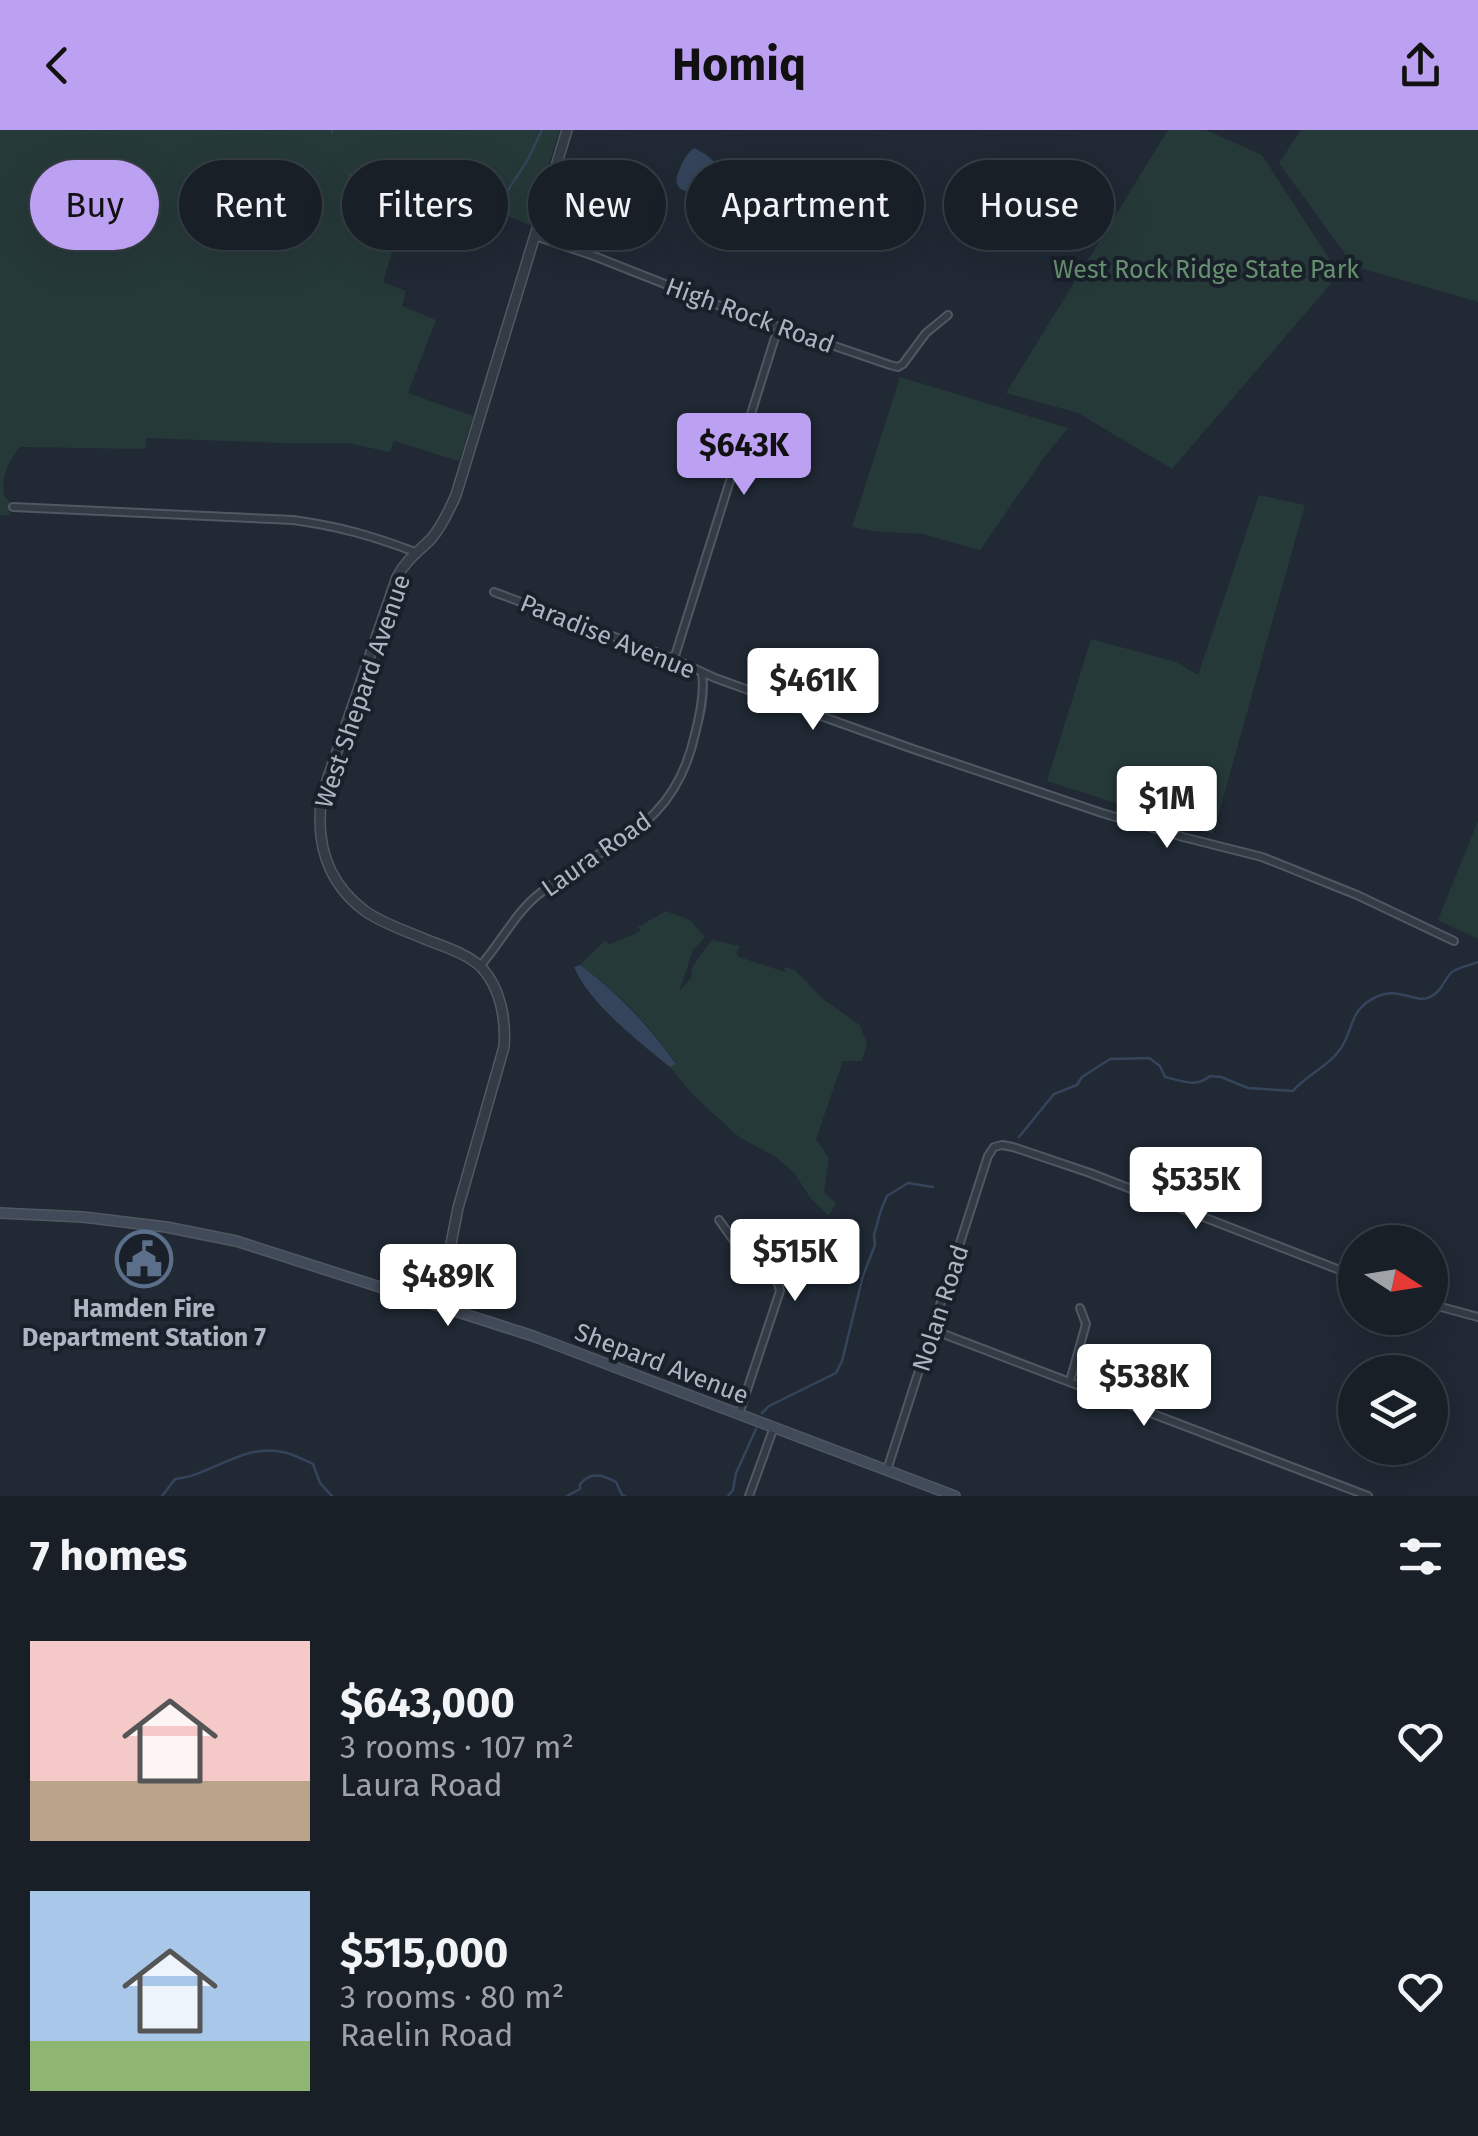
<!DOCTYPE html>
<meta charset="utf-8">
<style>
:root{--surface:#181f27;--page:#252c33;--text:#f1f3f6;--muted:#9fa2a7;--line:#363d44;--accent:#bca0f2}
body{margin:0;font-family:"Fira Sans",sans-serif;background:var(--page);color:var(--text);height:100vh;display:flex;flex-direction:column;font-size:38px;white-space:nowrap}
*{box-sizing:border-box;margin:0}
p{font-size:32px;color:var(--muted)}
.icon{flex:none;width:55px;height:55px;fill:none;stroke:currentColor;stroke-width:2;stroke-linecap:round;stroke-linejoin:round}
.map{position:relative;height:1366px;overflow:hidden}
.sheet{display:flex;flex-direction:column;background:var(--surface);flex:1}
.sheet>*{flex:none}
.hud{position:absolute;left:30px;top:30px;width:1420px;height:90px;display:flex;gap:20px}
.needle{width:65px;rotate:102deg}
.controls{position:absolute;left:1338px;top:1095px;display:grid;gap:20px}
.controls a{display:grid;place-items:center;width:110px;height:110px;border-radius:50%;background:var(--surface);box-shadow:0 10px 40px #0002,0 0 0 2px var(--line);font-size:50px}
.price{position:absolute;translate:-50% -85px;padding:0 22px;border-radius:10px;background:#fff;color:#222;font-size:32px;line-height:65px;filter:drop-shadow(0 2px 5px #0008)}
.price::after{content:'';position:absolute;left:50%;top:60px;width:30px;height:22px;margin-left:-15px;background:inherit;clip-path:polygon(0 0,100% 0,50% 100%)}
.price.current{background:var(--accent);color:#111}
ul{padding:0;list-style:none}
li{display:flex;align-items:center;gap:30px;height:250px;padding:0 30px}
li span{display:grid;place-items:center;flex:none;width:280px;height:200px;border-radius:0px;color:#555}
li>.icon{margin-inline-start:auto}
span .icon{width:120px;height:120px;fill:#fffc;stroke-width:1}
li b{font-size:42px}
h2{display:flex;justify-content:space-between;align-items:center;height:120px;padding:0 30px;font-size:42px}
.pill{padding:0 35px;border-radius:45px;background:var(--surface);box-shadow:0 10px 40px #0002,0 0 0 2px var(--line);font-size:35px;line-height:90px}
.pill.current{background:var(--accent);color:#111}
header{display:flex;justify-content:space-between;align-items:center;height:130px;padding:0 30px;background:var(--accent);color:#111;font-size:45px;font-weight:700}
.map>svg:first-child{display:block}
.green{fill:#263939}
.water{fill:#34445b}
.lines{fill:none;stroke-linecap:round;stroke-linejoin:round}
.stream{stroke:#34445b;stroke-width:2.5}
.minor-casing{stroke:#515863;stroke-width:10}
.tertiary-casing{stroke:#515863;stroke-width:12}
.secondary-casing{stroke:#515863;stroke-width:12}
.minor{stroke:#333b45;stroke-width:6}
.tertiary{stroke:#333b45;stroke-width:9}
.secondary{stroke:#414a58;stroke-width:9}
.labels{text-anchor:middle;stroke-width:8;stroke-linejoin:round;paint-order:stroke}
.park-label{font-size:25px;fill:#669170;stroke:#19202a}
.street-label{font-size:25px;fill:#adb5c2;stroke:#19202a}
.poi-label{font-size:25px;font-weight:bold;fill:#adb5c2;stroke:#19202a}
</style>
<header><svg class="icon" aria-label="back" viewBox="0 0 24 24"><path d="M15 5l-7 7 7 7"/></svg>Homiq<svg class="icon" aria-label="share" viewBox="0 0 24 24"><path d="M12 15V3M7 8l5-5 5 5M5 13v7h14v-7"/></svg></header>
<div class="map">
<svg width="1478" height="1366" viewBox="0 0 1478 1366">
<rect width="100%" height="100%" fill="#202934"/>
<g class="green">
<path d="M 0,0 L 560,0 L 529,95 L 496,81 L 411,60 L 383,152 L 406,161 L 402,176 L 436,190 L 408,263 L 473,286 L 459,331 L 394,311 L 390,322 L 347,313 L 285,313 L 146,308 L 145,319 L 20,317 C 8,332 1,347 4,366 L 10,372 L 9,386 L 0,385 Z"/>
<polygon points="1168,0 1206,0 1262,25 1339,144 1172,339 1078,283 1006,263"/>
<polygon points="1301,0 1478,0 1478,172 1354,136 1279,33"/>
<polygon points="900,247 1068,298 1043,329 980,420 923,404 872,401 852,397"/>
<polygon points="1259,365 1305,375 1213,704 1047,651 1091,509 1176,532 1198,545"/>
<polygon points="1478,691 1478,809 1438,790"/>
<path d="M 666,781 L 690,790 L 705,807 L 693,820 L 679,862 L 691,848 L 692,837 L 712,810 L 740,816 L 736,822 L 739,827 L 785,842 L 785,837 L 795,840 L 823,869 L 860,895 L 867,914 L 862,931 L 843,931 L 816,1009 L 829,1028 L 824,1063 L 836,1073 L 829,1086 L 811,1069 L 795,1044 L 776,1027 L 739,1007 L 694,966 L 670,937 L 676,933 C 649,895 618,862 580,835 L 606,810 L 609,815 L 641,801 L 638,797 Z"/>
</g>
<g class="water">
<path d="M 694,18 C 762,51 669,81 677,46 C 680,36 686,24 694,18 Z"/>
<path d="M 580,835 C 618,863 649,896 676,934 L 670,937 C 639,912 589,873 574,837 Z"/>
</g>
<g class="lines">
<g class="stream">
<polyline points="332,0 332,2"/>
<path d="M 350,44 L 354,48 C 378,49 403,49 427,55 C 451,62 472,73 497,77 L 527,31 L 542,0"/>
<path d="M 1019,1007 L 1054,964 L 1077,955 L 1082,947 L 1110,929 L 1149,928 L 1160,936 L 1165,947 C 1182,951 1196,958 1210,946 L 1221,947 L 1248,958 L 1293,961 C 1305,946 1326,938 1339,921 C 1355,900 1347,880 1378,866 C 1400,857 1416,874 1430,867 C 1441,862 1443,852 1450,844 C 1456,837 1469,836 1478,832"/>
<polyline points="762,1283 769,1276 836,1243 842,1231 863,1146 875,1115 874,1105 881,1080 887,1066 908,1053 933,1057"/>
<path d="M 162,1366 L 175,1349 C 213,1345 243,1313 283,1322 C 293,1324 304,1330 313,1334 L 320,1353 L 332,1366"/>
<path d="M 567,1366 L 580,1359 L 580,1354 C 591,1341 603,1345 616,1352 L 622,1365 L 625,1366"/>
<polyline points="728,1366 733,1360 736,1343 756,1299"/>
</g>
<g class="minor-casing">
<g id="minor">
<polyline points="535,106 594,126 738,183 890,235 898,237 903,234 926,203 948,185"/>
<path d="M 13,377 L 293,390 C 338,396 373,406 415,422"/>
<polyline points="494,462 674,529 715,548 913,619 1102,683 1183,707 1262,727 1357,765 1454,811"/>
<polyline points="674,529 778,198"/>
<path d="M 480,836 C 501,813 514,784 539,764 C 607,710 673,703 695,604 C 700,585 705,563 702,543"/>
<path d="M 719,1090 C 726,1099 732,1110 740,1118 C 756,1133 776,1138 780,1161 L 739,1284"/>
<polyline points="1430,1174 1478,1187"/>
<polyline points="933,1200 1368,1366"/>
<polyline points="1070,1251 1086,1194 1080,1178"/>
<polyline points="887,1340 977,1060 988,1026 994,1017 1002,1015 1013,1017 1090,1043 1355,1146"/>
<polyline points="749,1366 774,1297"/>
</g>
</g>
<g class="tertiary-casing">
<path id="tertiary" d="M 439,1175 L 458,1078 L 504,917 C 506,890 501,859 482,838 C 468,824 445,817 427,810 C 407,801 383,794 365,781 C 326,752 315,710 322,665 L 397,447 C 406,430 418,422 431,409 C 442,396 449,381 456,365 L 567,0"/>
</g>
<g class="secondary-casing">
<polyline id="secondary" points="0,1083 83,1087 166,1097 236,1111 533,1206 955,1366"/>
</g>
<use href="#minor" class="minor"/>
<use href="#tertiary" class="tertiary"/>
<use href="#secondary" class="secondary"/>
</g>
<defs>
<g id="civic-ring" transform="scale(2.875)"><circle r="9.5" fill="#19202a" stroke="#5c6f8a" stroke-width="1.5"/><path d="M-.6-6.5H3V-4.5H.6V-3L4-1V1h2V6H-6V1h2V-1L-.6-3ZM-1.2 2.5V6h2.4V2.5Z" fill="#5c6f8a"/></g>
</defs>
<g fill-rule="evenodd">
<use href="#civic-ring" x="144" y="1129"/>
</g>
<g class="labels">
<g class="park-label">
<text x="1206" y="148">West Rock Ridge State Park</text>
</g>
<g class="street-label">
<text transform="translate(750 185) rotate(20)" y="9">High Rock Road</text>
<text transform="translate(608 506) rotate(22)" y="9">Paradise Avenue</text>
<text transform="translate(362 561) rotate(-71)" y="9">West Shepard Avenue</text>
<text transform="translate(596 724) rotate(-35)" y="9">Laura Road</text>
<text transform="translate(940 1178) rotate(-72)" y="9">Nolan Road</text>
<text transform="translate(662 1233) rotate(21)" y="9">Shepard Avenue</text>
</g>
<g class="poi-label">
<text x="144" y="1187">Hamden Fire<tspan x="144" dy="29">Department Station 7</tspan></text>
</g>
</g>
</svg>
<div class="controls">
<a><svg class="needle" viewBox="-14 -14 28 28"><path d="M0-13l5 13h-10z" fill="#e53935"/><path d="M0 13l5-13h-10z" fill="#9fa2a7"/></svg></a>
<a><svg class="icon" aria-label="layers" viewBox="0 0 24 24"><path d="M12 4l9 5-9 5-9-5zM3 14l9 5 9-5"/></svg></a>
</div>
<b class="price current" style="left:744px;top:368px">$643K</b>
<b class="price" style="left:813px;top:603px">$461K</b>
<b class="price" style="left:1167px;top:721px">$1M</b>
<b class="price" style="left:1196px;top:1102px">$535K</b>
<b class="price" style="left:795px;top:1174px">$515K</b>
<b class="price" style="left:448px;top:1199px">$489K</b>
<b class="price" style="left:1144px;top:1299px">$538K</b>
<div class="hud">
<a class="pill current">Buy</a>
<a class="pill">Rent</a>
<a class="pill">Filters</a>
<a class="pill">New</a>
<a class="pill">Apartment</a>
<a class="pill">House</a>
</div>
</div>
<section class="sheet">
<h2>7 homes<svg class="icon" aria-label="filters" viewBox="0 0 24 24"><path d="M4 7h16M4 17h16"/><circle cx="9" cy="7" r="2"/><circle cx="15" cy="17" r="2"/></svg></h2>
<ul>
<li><span style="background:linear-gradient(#f6c9c9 70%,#b9a48a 0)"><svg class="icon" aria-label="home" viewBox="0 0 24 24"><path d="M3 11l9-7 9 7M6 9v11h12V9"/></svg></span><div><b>$643,000</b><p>3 rooms · 107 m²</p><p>Laura Road</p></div><svg class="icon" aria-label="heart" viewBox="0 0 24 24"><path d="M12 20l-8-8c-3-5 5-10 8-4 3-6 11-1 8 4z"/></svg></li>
<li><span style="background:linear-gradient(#a9c7e8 75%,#8fb573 0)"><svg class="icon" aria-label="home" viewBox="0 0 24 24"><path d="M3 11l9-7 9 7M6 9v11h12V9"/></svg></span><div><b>$515,000</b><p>3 rooms · 80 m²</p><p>Raelin Road</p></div><svg class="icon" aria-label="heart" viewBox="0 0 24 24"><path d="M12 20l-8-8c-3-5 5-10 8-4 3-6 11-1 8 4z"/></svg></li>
</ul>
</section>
